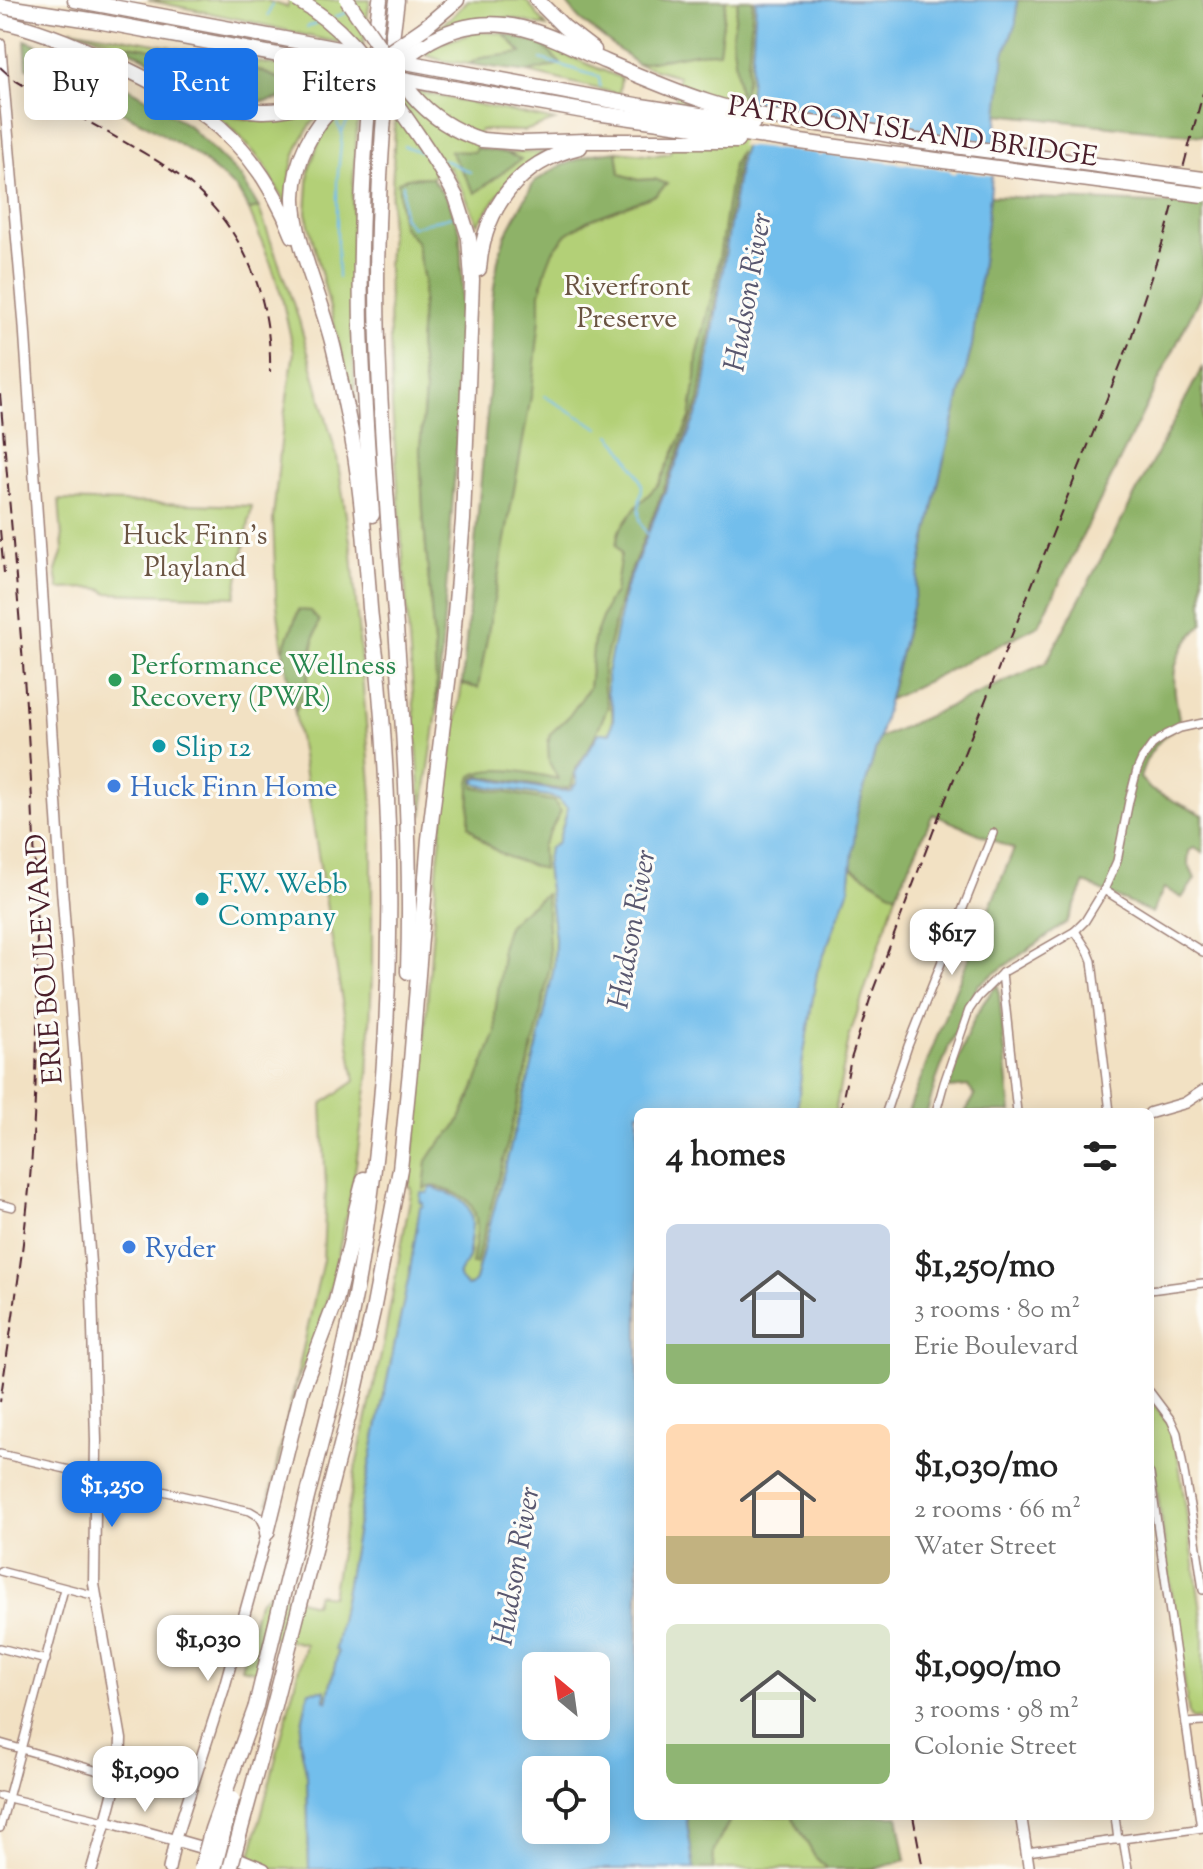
<!DOCTYPE html>
<meta charset="utf-8">
<style>
:root{--surface:#fff;--page:#f6f6f6;--text:#222;--muted:#767676;--accent:#1a73e8}
body{margin:0;font-family:"Sorts Mill Goudy",serif;background:var(--page);color:var(--text);height:100vh;display:flex;flex-direction:column;font-size:30px;white-space:nowrap}
*{box-sizing:border-box;margin:0}
p{font-size:26px;color:var(--muted)}
.icon{flex:none;width:44px;height:44px;fill:none;stroke:currentColor;stroke-width:2;stroke-linecap:round;stroke-linejoin:round}
.map{position:relative;flex:1;overflow:hidden}
.sheet{position:absolute;left:634px;top:1108px;width:520px;height:712px;display:flex;flex-direction:column;background:var(--surface);border-radius:12px;box-shadow:0 4px 20px #0003}
.sheet>*{flex:none}
.top-card{position:absolute;left:24px;top:48px;width:490px;height:72px;display:flex;gap:16px}
.needle{width:52px;rotate:331deg}
.controls{position:absolute;left:522px;top:1652px;display:grid;gap:16px}
.controls a{display:grid;place-items:center;width:88px;height:88px;border-radius:12px;background:var(--surface);box-shadow:0 4px 20px #0003;font-size:40px}
.price{position:absolute;translate:-50% -68px;padding:0 18px;border-radius:16px;background:#fff;color:#222;font-size:26px;line-height:52px;filter:drop-shadow(0 2px 4px #0008)}
.price::after{content:'';position:absolute;left:50%;top:48px;width:24px;height:18px;margin-left:-12px;background:inherit;clip-path:polygon(0 0,100% 0,50% 100%)}
.price.current{background:var(--accent);color:#fff}
ul{padding:0;list-style:none}
li{display:flex;align-items:center;gap:24px;height:200px;padding:0 32px}
li span{display:grid;place-items:center;flex:none;width:224px;height:160px;border-radius:12px;color:#555}
li>.icon{margin-inline-start:auto}
span .icon{width:96px;height:96px;fill:#fffc;stroke-width:1}
li b{font-size:34px}
h2{display:flex;justify-content:space-between;align-items:center;height:96px;padding:0 32px;font-size:34px}
.tag{padding:0 28px;border-radius:12px;background:var(--surface);box-shadow:0 4px 20px #0003;font-size:28px;line-height:72px}
.tag.current{background:var(--accent);color:#fff}
.map>svg:first-child{display:block}
.green{fill:#b3d077;stroke:#7e7851;stroke-width:2}
.forest{fill:#8eb268;stroke:#6c684a;stroke-width:2}
.water{fill:#72beec;stroke:#5e6e8c;stroke-width:2;fill-rule:evenodd}
.pier{fill:#f2e1c3}
.lines{fill:none;stroke-linecap:round;stroke-linejoin:round}
.stream{stroke:#72beec;stroke-width:2}
.street-casing{stroke:#9e8077;stroke-width:10}
.secondary-casing{stroke:#9e8077;stroke-width:13}
.primary-casing{stroke:#9e8077;stroke-width:14}
.highway-casing{stroke:#9e8077;stroke-width:17}
.street{stroke:#fff;stroke-width:7}
.secondary{stroke:#fff;stroke-width:10}
.primary{stroke:#fff;stroke-width:11}
.highway{stroke:#fff;stroke-width:14}
.rail{stroke:#4a1f2b;stroke-width:2;stroke-dasharray:12 6;stroke-linecap:butt}
.highway-bridge-casing{stroke:#9e8077;stroke-width:17;stroke-linecap:butt}
.highway-bridge{stroke:#fff;stroke-width:14}
.leisure-dot{fill:#2e9e5b;stroke:#fdfcf7;stroke-width:3}
.culture-dot{fill:#0f9aa8;stroke:#fdfcf7;stroke-width:3}
.shop-dot{fill:#3f7fe0;stroke:#fdfcf7;stroke-width:3}
.labels{text-anchor:middle;stroke-width:6;stroke-linejoin:round;paint-order:stroke}
.street-label{font-size:28px;fill:#4a1f2b;stroke:#fdfcf7}
.park-label{font-size:28px;fill:#6a5442;stroke:#fdfcf7}
.leisure-label{font-size:28px;fill:#27864d;stroke:#fdfcf7;text-anchor:start}
.culture-label{font-size:28px;fill:#0d838f;stroke:#fdfcf7;text-anchor:start}
.shop-label{font-size:28px;fill:#366cbe;stroke:#fdfcf7;text-anchor:start}
.water-label{font-size:30px;font-style:italic;fill:#58576f;stroke:#fdfcf7}
</style>
<div class="map">
<svg width="1203" height="1869" viewBox="0 0 1203 1869">
<rect width="100%" height="100%" fill="#fdfcf7"/>
<filter id="ink" filterUnits="userSpaceOnUse"><feTurbulence type="fractalNoise" baseFrequency=".0125" numOctaves="2"/><feDisplacementMap in="SourceGraphic" scale="16" xChannelSelector="R" yChannelSelector="G"/><feConvolveMatrix kernelMatrix="1 2 1 2 8 2 1 2 1" color-interpolation-filters="sRGB"/></filter>
<filter id="wash" filterUnits="userSpaceOnUse"><feTurbulence type="fractalNoise" baseFrequency=".006" numOctaves="4" result="noise"/><feDisplacementMap in="SourceGraphic" scale="32" xChannelSelector="R" yChannelSelector="G"/><feGaussianBlur stdDeviation="1.8" result="paint"/><feColorMatrix in="noise" values="0 0 0 0 0 0 0 0 0 0 0 0 0 0 0 0 0 1.4 0 .05"/><feComposite in="paint" operator="in"/></filter>
<g filter="url(#wash)">
<rect width="100%" height="100%" fill="#f2e1c3"/>
<g class="green">
<polygon points="148,0 264,0 287,7 290,0 370,0 363,46 325,40 248,21"/>
<polygon points="468,0 526,0 547,27 511,18 478,19 422,39 453,16"/>
<path d="M 588,0 L 756,0 L 746,141 L 741,156 L 702,401 L 625,590 L 607,693 C 613,708 614,718 610,733 L 599,733 L 576,773 L 577,783 L 571,790 L 560,791 L 480,778 L 479,785 L 548,796 L 557,799 L 568,808 L 558,842 L 546,865 L 555,938 L 554,967 L 539,1040 L 475,1280 L 471,1285 L 467,1286 C 462,1282 459,1282 459,1275 C 459,1266 467,1265 469,1257 C 471,1245 470,1234 472,1222 L 458,1198 L 435,1188 L 423,1203 L 423,1206 L 420,1208 L 409,1276 L 363,1495 L 338,1633 L 335,1649 L 338,1652 L 327,1701 L 325,1701 L 324,1690 L 309,1691 L 299,1737 L 307,1776 L 309,1869 L 252,1869 L 248,1867 L 305,1644 L 269,1636 L 260,1672 L 241,1668 L 256,1610 L 260,1600 L 270,1592 L 314,1604 L 317,1594 L 332,1596 L 356,1466 L 383,1346 L 412,1188 L 409,1187 L 420,1097 L 438,861 L 449,766 L 462,684 L 473,687 L 537,292 L 553,242 L 655,179 L 638,180 L 620,174 L 617,151 L 655,155 L 670,153 L 678,76 L 637,64 L 660,59 Z"/>
<polygon points="70,29 343,77 304,97 274,100 289,91 289,83 246,65 117,43"/>
<polygon points="477,32 503,33 523,54 481,58 469,64 443,61 423,54 444,42"/>
<polygon points="542,45 621,78 619,94 528,72 560,64"/>
<polygon points="397,87 555,121 524,131 480,130 475,152 521,160 506,153 544,152 510,178 478,224 463,191 449,167 431,177 407,178 402,226 416,241 424,280 419,345 425,391 420,449 423,511 435,657 437,712 422,816 392,407 388,269"/>
<path d="M 341,94 C 319,113 301,132 293,161 C 289,175 289,191 286,205 L 264,164 L 236,132 L 215,114 C 272,125 290,121 341,94 Z"/>
<polygon points="359,98 353,187 352,326 356,411 306,213 309,170 320,139 334,118"/>
<polygon points="259,208 299,320 337,457 352,554 372,795 372,973 368,1081 354,1178 334,1275 317,1335 297,1381 268,1504 323,1260 326,1187 322,1104 355,1081 295,713 307,684 314,639 319,621 299,610 283,651 276,597 273,518 283,424 294,352 282,298 272,267 249,210"/>
<polygon points="59,500 252,506 235,597 106,593 104,590 96,588 59,589 56,571 63,550"/>
<polygon points="851,867 896,895 849,1038 835,1112 797,1112 802,1065 817,972 849,889"/>
<polygon points="1152,1402 1171,1426 1175,1437 1203,1623 1203,1718 1192,1719 1189,1715 1150,1442"/>
<polygon points="732,1816 792,1816 815,1857 828,1869 713,1869 714,1850"/>
</g>
<g class="forest">
<polygon points="564,0 726,0 719,52 695,53 637,64 580,20"/>
<polygon points="738,0 753,0 747,77 741,104 732,38"/>
<polygon points="1001,0 1203,0 1203,136 998,114"/>
<polygon points="503,33 542,45 561,64 528,72 469,64 481,58 522,53"/>
<polygon points="25,40 66,56 140,94 189,126 241,177 259,208 249,210 237,189 195,154 147,125 82,91 27,68"/>
<path d="M 117,43 L 246,65 L 289,83 L 290,91 C 285,94 279,99 273,100 C 234,111 153,61 117,43 Z"/>
<polygon points="476,148 506,153 521,159 475,193 450,151 474,152"/>
<polygon points="617,151 620,174 638,180 655,179 667,184 656,195 587,221 567,234 553,251 546,269 540,293 540,318 532,391 478,688 462,684 491,371 492,301 498,260 505,236 534,182 558,167 592,154"/>
<path d="M 739,151 L 699,401 L 622,593 L 603,669 L 604,690 L 608,707 L 589,749 L 575,770 L 572,785 L 567,788 L 557,789 L 478,776 L 474,779 L 474,787 L 553,801 L 561,811 L 542,846 L 543,869 C 510,859 492,854 469,826 L 470,783 L 472,776 C 490,763 537,774 558,779 L 549,762 L 548,744 L 550,734 L 569,716 L 589,688 L 594,639 L 608,602 L 615,593 L 621,554 L 616,545 L 619,531 L 635,508 L 659,484 L 690,418 L 696,378 L 697,357 L 716,277 L 733,164 Z"/>
<polygon points="431,177 449,202 460,232 462,281 459,414 437,712 435,657 423,511 420,449 425,391 419,345 424,280 416,241 402,226 398,182 407,178"/>
<polygon points="990,196 1203,205 1203,290 1039,625 889,700 912,607 939,480 972,345"/>
<path d="M 1203,366 L 1203,624 C 1167,658 1172,679 1180,724 C 1159,739 1146,753 1140,778 L 1151,790 L 1203,815 L 1203,853 L 1194,848 L 1189,851 L 1188,863 L 1195,879 L 1182,898 L 1164,888 L 1152,913 L 1085,883 L 1067,922 L 978,985 L 949,1046 L 936,1081 L 927,1112 L 908,1112 L 949,1005 L 1014,849 L 933,814 L 896,895 L 851,867 L 857,813 L 879,738 L 1046,663 Z"/>
<polygon points="299,610 310,611 319,621 314,639 307,684 295,713 283,651"/>
<path d="M 546,894 L 550,965 L 538,1027 L 476,1264 L 472,1264 C 475,1244 483,1216 467,1200 C 463,1196 454,1193 449,1191 C 440,1187 433,1184 424,1189 L 427,1161 L 435,1149 L 456,1127 L 471,1096 L 496,1032 L 495,1013 L 502,962 L 501,948 L 508,925 L 518,915 Z"/>
<path d="M 998,984 L 1011,1112 L 965,1112 L 975,1096 L 968,1086 L 949,1088 C 962,1049 970,1015 998,984 Z"/>
<polygon points="686,1816 732,1816 714,1850 713,1869 694,1869"/>
<polygon points="792,1816 898,1816 906,1860 875,1869 828,1869 815,1857"/>
</g>
<path class="water" d="M 756,0 L 1017,0 L 1016,23 L 1004,54 L 990,196 L 972,345 L 939,480 L 912,607 L 879,738 L 857,813 L 849,889 L 817,972 L 802,1065 L 797,1112 L 638,1112 L 638,1816 L 686,1816 L 694,1869 L 309,1869 L 307,1776 L 299,1737 L 309,1691 L 325,1690 L 325,1700 L 327,1701 L 338,1652 L 335,1649 L 338,1633 L 363,1495 L 409,1276 L 420,1207 L 423,1206 L 423,1203 L 420,1203 L 421,1193 L 427,1193 L 431,1188 L 435,1188 C 444,1193 458,1195 465,1203 C 477,1217 470,1236 468,1253 C 468,1255 469,1257 468,1259 C 465,1270 449,1273 467,1286 L 471,1285 L 475,1280 L 539,1040 L 554,967 L 555,938 L 546,865 L 549,849 L 558,842 L 568,808 L 557,799 L 548,796 L 479,785 L 476,783 L 475,780 L 480,778 L 560,791 L 570,790 L 577,783 L 575,773 L 599,733 L 610,733 L 613,720 L 613,707 L 607,693 L 607,673 L 625,590 L 702,401 L 741,156 L 746,141 ZM 536,1666 L 596,1666 L 596,1726 L 536,1726 ZM 536,1770 L 596,1770 L 596,1830 L 536,1830 Z"/>
<polygon class="pier" points="744,108 827,122 954,138 957,136 961,139 999,144 996,176 957,171 953,175 949,170 823,154 820,157 816,153 740,146"/>
<g class="lines">
<g class="stream">
<polyline points="268,16 272,4"/>
<polyline points="335,17 348,12"/>
<polyline points="307,27 317,23"/>
<polyline points="541,59 599,77 600,86"/>
<polyline points="299,83 301,73"/>
<polyline points="337,123 342,133 337,183 337,241 338,278"/>
<polyline points="342,132 354,108"/>
<polyline points="404,146 421,152"/>
<polyline points="442,159 470,172"/>
<polyline points="403,184 403,216 412,227 452,216"/>
<polyline points="544,396 599,428"/>
<path d="M 610,435 C 620,444 639,473 642,485 C 642,488 641,495 640,498 C 638,514 638,522 648,535"/>
</g>
</g>
</g>
<g filter="url(#ink)">
<g class="lines">
<g class="street-casing">
<g id="street">
<polyline points="1104,890 1203,952"/>
<polyline points="1075,931 1088,951 1092,961 1110,1112"/>
<polyline points="1002,973 1017,1112"/>
<polyline points="886,1112 908,1046 993,833"/>
<polyline points="936,1112 944,1083 969,1010 978,997 1002,973 1075,931 1085,921 1104,890 1117,861 1129,801 1137,770 1142,759 1152,745 1166,735 1180,728 1203,723"/>
<polyline points="0,1204 12,1207"/>
<polyline points="1150,1290 1203,1283"/>
<polyline points="1150,1392 1171,1420 1177,1433 1195,1534 1203,1590"/>
<polyline points="0,1454 250,1511 260,1517 266,1529"/>
<polyline points="1150,1474 1201,1828"/>
<polyline points="0,1571 96,1596"/>
<polyline points="0,1648 46,1660"/>
<polyline points="1186,1723 1203,1722"/>
<polyline points="0,1743 116,1776"/>
<polyline points="0,1796 105,1821"/>
<polyline points="1115,1816 1118,1840"/>
<polyline points="0,1828 64,1589"/>
<polyline points="1123,1839 1128,1869"/>
<polyline points="1027,1852 1203,1828"/>
</g>
</g>
<g class="secondary-casing">
<g id="secondary">
<path d="M 0,44 L 24,319 L 60,862 L 92,1290 L 96,1441 L 94,1584 L 121,1739 C 121,1779 103,1830 92,1869"/>
<polyline points="1150,1113 1185,1103 1203,1091"/>
<polyline points="1021,1816 1029,1869"/>
<polyline points="105,1821 175,1840 224,1688 267,1533"/>
</g>
</g>
<g class="primary-casing">
<polyline id="primary" points="169,1869 175,1840 238,1858 264,1869"/>
</g>
<g class="highway-casing">
<g id="highway">
<polyline points="75,0 322,46"/>
<polyline points="537,0 564,27 594,50"/>
<polyline points="0,6 97,21 321,63"/>
<path d="M 0,21 C 38,29 74,44 109,61 C 198,102 256,140 293,236"/>
<polyline points="424,28 457,0"/>
<path d="M 423,45 C 447,30 475,22 504,25 C 536,28 566,44 595,57 C 632,73 670,90 708,102 C 756,118 807,122 857,129 C 877,132 897,137 917,141"/>
<polyline points="389,62 397,0"/>
<polyline points="443,69 641,106 753,123"/>
<path d="M 387,82 C 379,169 375,256 378,343 C 385,553 415,762 408,972"/>
<path d="M 174,84 C 237,113 279,126 341,85"/>
<polyline points="441,86 589,112 822,145"/>
<polyline points="482,140 522,143 586,141 737,141"/>
<path d="M 479,269 C 484,207 519,162 580,147"/>
<path d="M 372,515 C 368,453 363,390 361,327 C 359,218 365,108 380,0"/>
<polyline points="267,1533 302,1390 336,1301 351,1240 356,1210 364,1179"/>
<path d="M 256,1706 C 274,1631 292,1556 311,1482 C 329,1412 347,1344 359,1273 C 392,1078 397,878 379,681 C 377,657 372,632 370,608 C 365,542 361,476 347,412 C 341,385 337,357 329,331 C 318,290 293,238 294,196 C 295,160 312,125 339,102"/>
<polyline points="265,1740 354,1395 373,1311 400,1169 411,1061 429,839 452,649 463,520 472,280 469,238 456,197"/>
</g>
</g>
<use href="#street" class="street"/>
<use href="#secondary" class="secondary"/>
<use href="#primary" class="primary"/>
<use href="#highway" class="highway"/>
<g class="rail">
<path d="M 0,67 L 13,79 L 28,88 C 58,105 89,122 119,139 C 144,153 170,167 192,186 C 246,233 272,301 270,372"/>
<path d="M 0,394 C 21,641 48,889 33,1137 C 28,1226 13,1314 0,1402"/>
<polyline points="0,530 4,573"/>
<polyline points="840,1112 851,1059 872,993 941,811 1130,341 1166,232 1203,93"/>
<polyline points="913,1816 923,1869"/>
</g>
<g class="highway-bridge-casing">
<g id="highway-bridge">
<path d="M 297,0 C 346,27 371,67 402,112 C 421,140 441,167 456,197"/>
<path d="M 347,0 L 412,94 C 431,117 453,131 482,140"/>
<polyline points="322,46 364,54"/>
<polyline points="384,58 443,69"/>
<polyline points="321,63 441,86"/>
<polyline points="341,85 424,28"/>
<polyline points="339,102 423,45"/>
<polyline points="917,141 1203,179"/>
<polyline points="822,145 1203,195"/>
<polyline points="201,1869 212,1829 256,1706"/>
<polyline points="214,1869 232,1799"/>
<polyline points="230,1869 265,1740"/>
</g>
</g>
<use href="#highway-bridge" class="highway-bridge"/>
</g>
</g>
<circle class="leisure-dot" cx="115" cy="680" r="8"/>
<g class="culture-dot">
<circle cx="159" cy="746" r="8"/>
<circle cx="202" cy="899" r="8"/>
</g>
<g class="shop-dot">
<circle cx="114" cy="786" r="8"/>
<circle cx="129" cy="1247" r="8"/>
</g>
<g class="labels">
<g class="street-label">
<text transform="translate(913 130) rotate(8)" y="10">PATROON ISLAND BRIDGE</text>
<text transform="translate(43 959) rotate(-94)" y="10">ERIE BOULEVARD</text>
</g>
<g class="park-label">
<text x="627" y="295">Riverfront<tspan x="627" dy="32">Preserve</tspan></text>
<text x="195" y="544">Huck Finn's<tspan x="195" dy="32">Playland</tspan></text>
</g>
<g class="leisure-label">
<text x="131" y="674">Performance Wellness<tspan x="131" dy="32">Recovery (PWR)</tspan></text>
</g>
<g class="culture-label">
<text x="175" y="756">Slip 12</text>
<text x="218" y="893">F.W. Webb<tspan x="218" dy="32">Company</tspan></text>
</g>
<g class="shop-label">
<text x="130" y="796">Huck Finn Home</text>
<text x="145" y="1257">Ryder</text>
</g>
<g class="water-label">
<text transform="translate(747 292) rotate(-80)" y="10">Hudson River</text>
<text transform="translate(631 929) rotate(-80)" y="10">Hudson River</text>
<text transform="translate(515 1566) rotate(-80)" y="10">Hudson River</text>
</g>
</g>
</svg>
<div class="controls">
<a><svg class="needle" viewBox="-14 -14 28 28"><path d="M0-13l5 13h-10z" fill="#e53935"/><path d="M0 13l5-13h-10z" fill="#767676"/></svg></a>
<a><svg class="icon" aria-label="locate" viewBox="0 0 24 24"><circle cx="12" cy="12" r="6"/><path d="M12 2v4M12 18v4M2 12h4M18 12h4"/></svg></a>
</div>
<b class="price" style="left:952px;top:977px">$617</b>
<b class="price current" style="left:112px;top:1529px">$1,250</b>
<b class="price" style="left:208px;top:1683px">$1,030</b>
<b class="price" style="left:145px;top:1814px">$1,090</b>
<div class="top-card">
<a class="tag">Buy</a>
<a class="tag current">Rent</a>
<a class="tag">Filters</a>
</div>
<section class="sheet">
<h2>4 homes<svg class="icon" aria-label="filters" viewBox="0 0 24 24"><path d="M4 7h16M4 17h16"/><circle cx="9" cy="7" r="2"/><circle cx="15" cy="17" r="2"/></svg></h2>
<ul>
<li><span style="background:linear-gradient(#c9d6e8 75%,#8fb573 0)"><svg class="icon" aria-label="home" viewBox="0 0 24 24"><path d="M3 11l9-7 9 7M6 9v11h12V9"/></svg></span><div><b>$1,250/mo</b><p>3 rooms · 80 m²</p><p>Erie Boulevard</p></div></li>
<li><span style="background:linear-gradient(#ffd9b3 70%,#c2b280 0)"><svg class="icon" aria-label="home" viewBox="0 0 24 24"><path d="M3 11l9-7 9 7M6 9v11h12V9"/></svg></span><div><b>$1,030/mo</b><p>2 rooms · 66 m²</p><p>Water Street</p></div></li>
<li><span style="background:linear-gradient(#dfe7d0 75%,#8fb573 0)"><svg class="icon" aria-label="home" viewBox="0 0 24 24"><path d="M3 11l9-7 9 7M6 9v11h12V9"/></svg></span><div><b>$1,090/mo</b><p>3 rooms · 98 m²</p><p>Colonie Street</p></div></li>
</ul>
</section>
</div>
